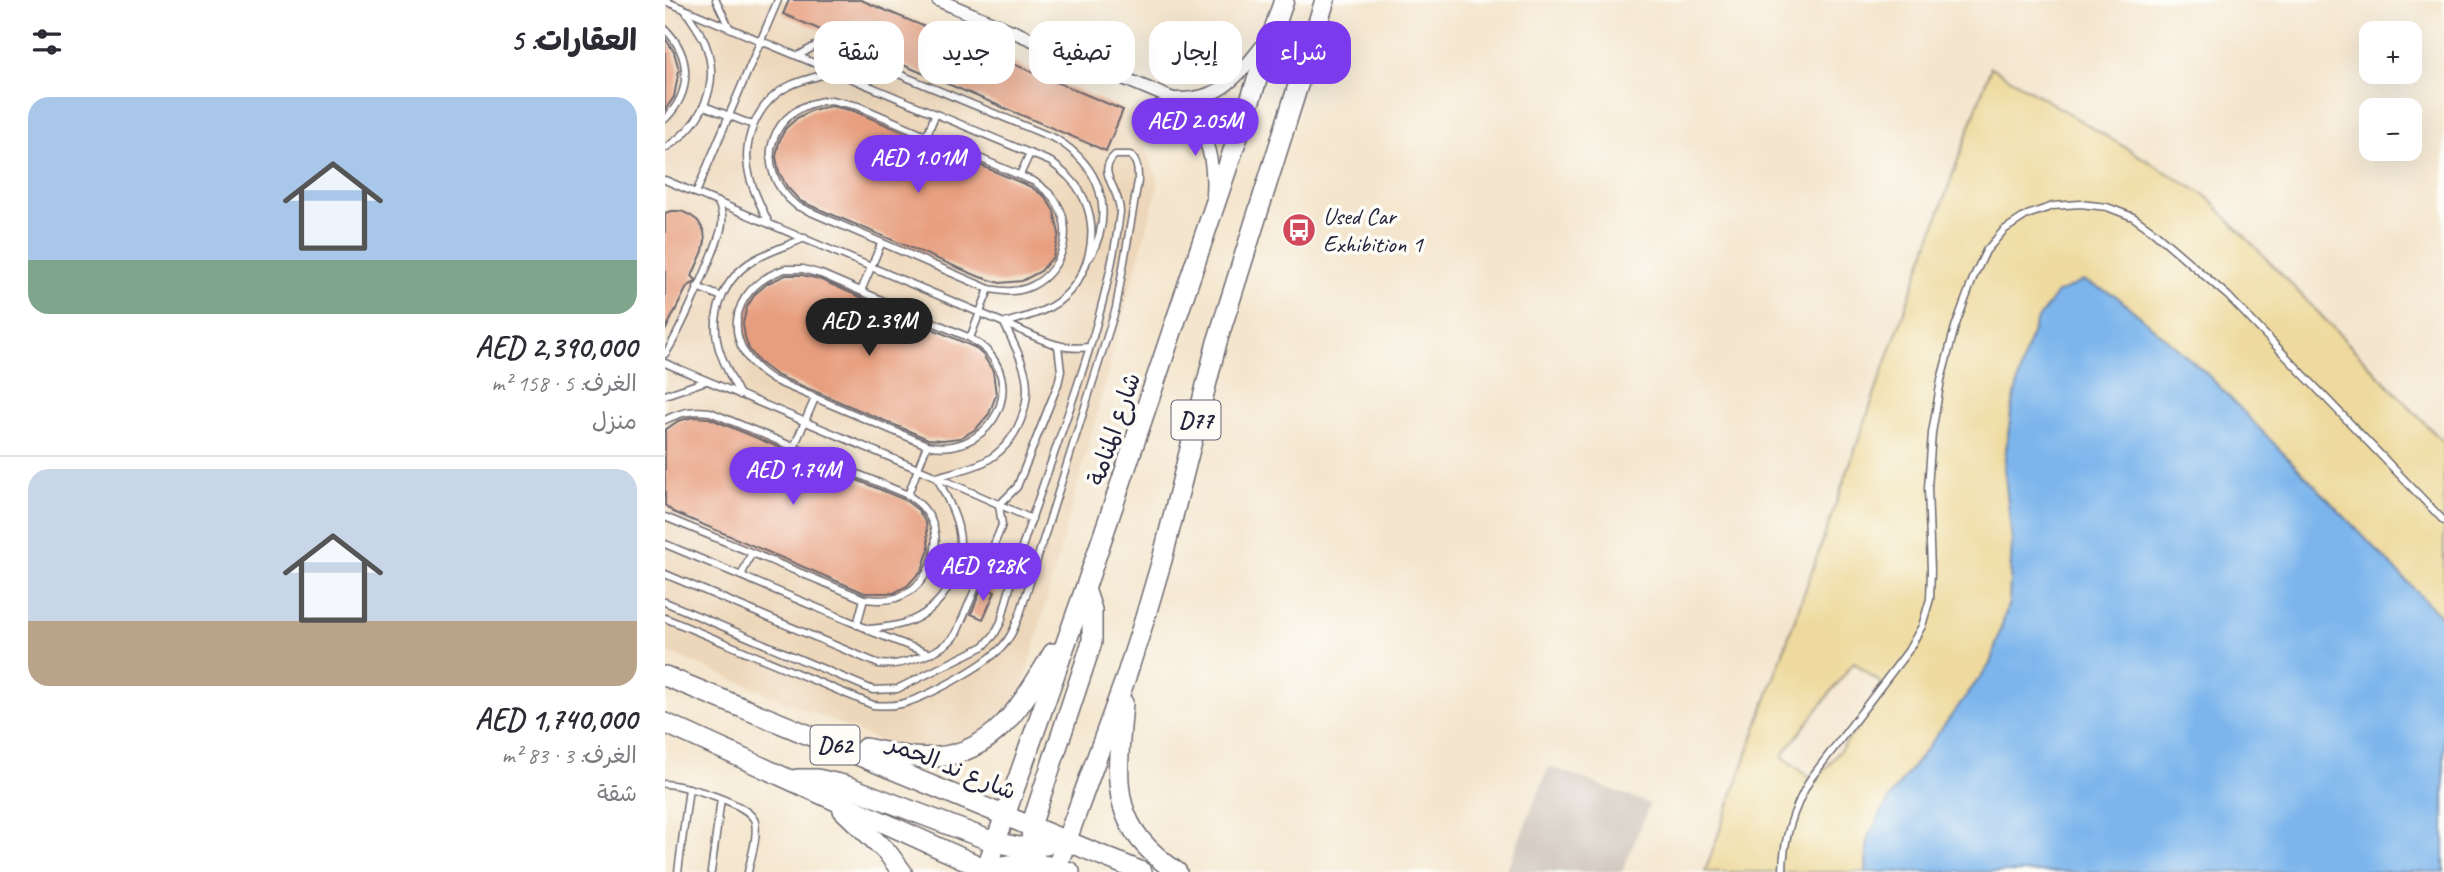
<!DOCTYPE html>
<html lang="ar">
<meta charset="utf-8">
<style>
:root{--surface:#fff;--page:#f7f7f7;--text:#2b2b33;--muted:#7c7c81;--line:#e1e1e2;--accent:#7c3aed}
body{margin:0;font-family:Caveat,"Playpen Sans Arabic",sans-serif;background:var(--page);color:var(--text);direction:rtl;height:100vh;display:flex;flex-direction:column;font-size:26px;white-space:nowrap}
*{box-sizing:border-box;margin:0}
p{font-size:23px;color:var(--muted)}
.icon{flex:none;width:38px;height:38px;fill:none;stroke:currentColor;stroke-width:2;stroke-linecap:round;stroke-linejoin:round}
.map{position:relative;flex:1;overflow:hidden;direction:ltr}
.sheet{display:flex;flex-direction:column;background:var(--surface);width:665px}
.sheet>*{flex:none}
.top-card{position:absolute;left:21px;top:21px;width:665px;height:63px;direction:rtl;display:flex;gap:14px}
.tools{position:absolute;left:1694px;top:21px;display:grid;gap:14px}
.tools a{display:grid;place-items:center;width:63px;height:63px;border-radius:14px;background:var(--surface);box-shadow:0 7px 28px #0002;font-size:35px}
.price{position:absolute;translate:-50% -60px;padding:0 16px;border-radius:24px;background:var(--accent);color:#fff;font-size:23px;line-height:46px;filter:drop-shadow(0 2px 4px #0008)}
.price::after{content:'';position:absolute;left:50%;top:42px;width:21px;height:16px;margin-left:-10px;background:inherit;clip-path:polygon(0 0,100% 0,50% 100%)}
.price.current{background:#222;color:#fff}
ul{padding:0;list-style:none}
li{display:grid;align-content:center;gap:14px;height:371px;padding:0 28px}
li+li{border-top:2px solid var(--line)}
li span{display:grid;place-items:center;height:217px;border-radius:21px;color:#555}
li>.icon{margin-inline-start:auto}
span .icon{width:126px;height:126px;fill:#fffc;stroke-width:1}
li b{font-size:30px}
h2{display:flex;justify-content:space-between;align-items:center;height:84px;padding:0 28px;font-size:30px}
.tag{padding:0 24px;border-radius:21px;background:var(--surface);box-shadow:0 7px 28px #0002;font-size:24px;line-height:63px}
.tag.current{background:var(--accent);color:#fff}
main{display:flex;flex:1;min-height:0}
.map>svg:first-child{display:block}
.built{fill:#edd7ba}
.industrial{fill:#ccc2b8}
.sand{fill:#eeda9e;stroke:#887e6c;stroke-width:2;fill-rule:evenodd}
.water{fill:#7cb5ec;stroke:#4f6c94;stroke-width:2}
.building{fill:#e79e7e}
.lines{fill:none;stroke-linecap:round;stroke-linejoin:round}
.lane-casing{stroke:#6c676e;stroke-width:9}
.street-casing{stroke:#6c676e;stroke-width:15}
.primary-casing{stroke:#6c676e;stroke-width:22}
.lane{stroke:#fff;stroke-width:6}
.street{stroke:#fff;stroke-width:12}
.primary{stroke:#fff;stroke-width:19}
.labels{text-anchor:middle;stroke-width:7;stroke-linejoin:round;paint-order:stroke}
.shield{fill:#fdfcf7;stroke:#646373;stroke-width:2}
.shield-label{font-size:23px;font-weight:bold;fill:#22223b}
.poi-label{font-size:24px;fill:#22223b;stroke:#fdfcf7;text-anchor:start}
.street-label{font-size:24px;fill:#22223b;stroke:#fdfcf7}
</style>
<main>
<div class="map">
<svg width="1779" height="872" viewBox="0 0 1779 872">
<rect width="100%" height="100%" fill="#fdfcf7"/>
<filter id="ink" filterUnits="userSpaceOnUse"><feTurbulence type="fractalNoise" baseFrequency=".0143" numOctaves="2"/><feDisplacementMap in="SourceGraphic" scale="14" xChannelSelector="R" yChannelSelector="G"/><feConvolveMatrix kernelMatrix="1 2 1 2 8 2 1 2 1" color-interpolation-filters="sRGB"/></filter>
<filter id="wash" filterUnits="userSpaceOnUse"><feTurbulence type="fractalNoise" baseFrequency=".00686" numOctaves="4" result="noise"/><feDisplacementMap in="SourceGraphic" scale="28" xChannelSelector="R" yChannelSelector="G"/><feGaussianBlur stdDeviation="1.57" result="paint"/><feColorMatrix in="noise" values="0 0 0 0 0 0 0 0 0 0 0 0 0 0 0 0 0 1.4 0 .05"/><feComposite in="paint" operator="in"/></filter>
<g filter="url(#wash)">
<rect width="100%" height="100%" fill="#f4e6ce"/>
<polygon class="built" points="0,0 207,0 467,113 494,183 358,688 342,715 310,740 262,752 220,743 0,651"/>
<polygon class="industrial" points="884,766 985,804 957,872 841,872"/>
<path class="sand" d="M 1326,67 L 1541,196 L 1779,443 L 1779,620 L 1541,373 L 1450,295 L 1359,357 L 1346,413 L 1339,466 L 1347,540 L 1344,602 L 1325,664 L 1226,796 L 1203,837 L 1201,872 L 1040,872 ZM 1189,662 L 1223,689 L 1150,782 L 1117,756 Z"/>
<polygon class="water" points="1418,281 1450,295 1541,373 1779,620 1779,872 1201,872 1203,837 1226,796 1325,664 1344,602 1347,540 1339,466 1346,413 1359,357 1371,322 1391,294"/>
<g id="blocks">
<g class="building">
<polygon points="124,0 196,0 458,110 441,151 118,14"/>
<polygon points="0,38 9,52 14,70 9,97 0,110"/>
<polygon points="166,106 189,111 366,187 380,197 389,211 394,234 388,257 376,271 357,281 335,283 315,277 135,201 122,187 114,172 111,157 114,142 120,129 132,118 147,110"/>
<polygon points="6,211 16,211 25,215 33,221 39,231 40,241 38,251 27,276 31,280 30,282 22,287 0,331 0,213"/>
<polygon points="121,275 137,275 154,279 309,347 318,355 328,371 331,395 324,414 311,429 295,438 278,440 263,439 111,375 95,363 84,349 80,337 78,323 82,307 90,294 103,283"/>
<polygon points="28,417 44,418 240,500 253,510 261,523 264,549 257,570 242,586 229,593 200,593 8,512 0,505 0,430 13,421"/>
<polygon points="317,587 330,592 318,619 306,614"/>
</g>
</g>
</g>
<g filter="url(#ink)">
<use href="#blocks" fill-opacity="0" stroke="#6c676e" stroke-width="2"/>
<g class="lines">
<g class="lane-casing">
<g id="lane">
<polyline points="51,0 64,27"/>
<path d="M 0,1 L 386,162 C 397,171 409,180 416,193 C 438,231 424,285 385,307 C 371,315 354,319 339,323 L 0,180"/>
<path d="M 0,29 C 26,55 28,92 0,119"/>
<path d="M 133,56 L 150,46 L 166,46 L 391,139 C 435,166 451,210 425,257"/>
<path d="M 166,100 L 193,106 L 370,182 C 379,189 388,195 393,205 C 410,236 394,276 362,288 C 349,293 337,291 324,289 L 132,206 C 84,168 105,104 166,100 Z"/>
<polyline points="39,106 88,125"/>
<polyline points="262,135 270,115"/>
<path d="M 0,148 C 36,126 57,85 40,43 C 36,32 27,21 20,10"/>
<polyline points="355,175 365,153"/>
<polyline points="31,193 113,0"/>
<path d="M 104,223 C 97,209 89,193 85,178 C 75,142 92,101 126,85 C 139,79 154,76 168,72"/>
<path d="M 120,269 L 138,269 L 156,274 L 305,338 C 311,342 318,346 323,352 C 361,395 319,458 262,445 L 108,380 C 55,348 61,289 120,269 Z"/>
<polyline points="32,287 57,297"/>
<polyline points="196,291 216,244"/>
<path d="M 339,323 C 366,334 394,352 423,347"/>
<polyline points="305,338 324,289"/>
<path d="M 0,354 C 12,339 55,242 57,224 C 58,216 56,209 53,202"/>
<path d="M 0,363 L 272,477 C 287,472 305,469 319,462 C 353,444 371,400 357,363 C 352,349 345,336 339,323"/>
<polyline points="0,395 41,381"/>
<path d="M 75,395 C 67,379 57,362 53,345 C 45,312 60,277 89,260 C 105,251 124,245 140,238"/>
<path d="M 0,420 C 16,412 27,410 45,412 L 243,495 C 248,499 255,503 259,509 C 284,538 266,587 231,598 C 220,601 210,600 199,599 L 0,517"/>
<polyline points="129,447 150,398"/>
<polyline points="272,477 367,519"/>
<polyline points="243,495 262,445"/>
<path d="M 0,544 L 203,629 C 215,628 228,627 240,623 C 279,610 302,566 293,527 C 289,509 279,493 272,477"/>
<polyline points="266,566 291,572"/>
<path d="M 0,574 L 214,664 C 236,667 281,652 292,632 L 333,535 L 337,525 L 334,505 L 352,487 L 393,384 L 396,371 L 393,346"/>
<polyline points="76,576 86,554"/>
<path d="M 0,602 L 208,690 L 232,689 L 319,646 L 329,635 L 336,622 C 369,485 438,352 455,212 C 455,187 430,173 450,155 L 465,155 C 473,162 473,170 473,181 L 451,308 L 355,614 C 350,626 346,638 337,647 C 319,666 261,698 236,704 C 227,706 218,706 208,705 L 0,618"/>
<polyline points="192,625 199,599"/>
<polyline points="205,631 262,653"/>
<path d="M 0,784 C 19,785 85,803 90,822 C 93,837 86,857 83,872"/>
<polyline points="13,872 24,788"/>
<polyline points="46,872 56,799"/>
<path d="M 1118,872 C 1118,837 1129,807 1146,778 L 1243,651 L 1257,626 L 1265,599 L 1266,570 L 1263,488 L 1267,433 L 1276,380 L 1290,327 L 1309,276 L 1321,251 L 1339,230 L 1362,215 L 1388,206 L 1415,204 L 1442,207 L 1468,217 L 1489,232 L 1563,296 L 1779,521"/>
</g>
</g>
<g class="street-casing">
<g id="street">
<path d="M 273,0 L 508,99 C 540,124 550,155 547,194"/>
<path d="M 508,99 C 557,101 572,77 600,42"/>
</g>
</g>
<g class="primary-casing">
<g id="primary">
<polyline points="0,676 477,872"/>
<path d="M 458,703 C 452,780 441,824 512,872"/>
<polyline points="0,723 327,872"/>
<path d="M 200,748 C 216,751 232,755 248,757 C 325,764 354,709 388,653"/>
<polyline points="132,779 152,779 179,785 329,842 354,847 381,845"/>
<polyline points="178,810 222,852 237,872"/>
<path d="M 321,869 C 351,862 376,861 405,872"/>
<polyline points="320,872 420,589 619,0"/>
<polyline points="373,872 367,846 366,826 427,642 427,610 420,589"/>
<polyline points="390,872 460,680 479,621 497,560 552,342 660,0"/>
</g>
</g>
<use href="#lane" class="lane"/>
<use href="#street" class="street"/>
<use href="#primary" class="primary"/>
</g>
</g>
<defs>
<g id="bus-disc" transform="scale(1.75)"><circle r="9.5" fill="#d1495b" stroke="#fdfcf7"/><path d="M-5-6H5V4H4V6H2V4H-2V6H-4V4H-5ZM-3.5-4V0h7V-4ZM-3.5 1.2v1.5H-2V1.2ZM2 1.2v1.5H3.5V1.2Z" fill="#fff"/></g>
</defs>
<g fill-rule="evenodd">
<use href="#bus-disc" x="634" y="230"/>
</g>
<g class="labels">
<g class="shield">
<rect x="506.5" y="400.5" width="49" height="39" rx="5"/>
<rect x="145.5" y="725.5" width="49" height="39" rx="5"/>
</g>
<g class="shield-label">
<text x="531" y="428">D77</text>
<text x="170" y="753">D62</text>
</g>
<g class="poi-label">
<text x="658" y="224">Used Car<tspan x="658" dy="28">Exhibition 1</tspan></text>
</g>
<g class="street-label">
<text transform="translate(449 429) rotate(-71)" y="8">شارع المنامة</text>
<text transform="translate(287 767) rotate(22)" y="8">شارع ند الحمر</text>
</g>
</g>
</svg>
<div class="tools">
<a>+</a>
<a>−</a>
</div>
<b class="price" style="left:530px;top:158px">AED 2.05M</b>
<b class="price" style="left:253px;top:195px">AED 1.01M</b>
<b class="price current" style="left:204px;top:358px">AED 2.39M</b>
<b class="price" style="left:128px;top:507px">AED 1.74M</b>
<b class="price" style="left:318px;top:603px">AED 928K</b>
<div class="top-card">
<a class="tag current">شراء</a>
<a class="tag">إيجار</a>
<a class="tag">تصفية</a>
<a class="tag">جديد</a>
<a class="tag">شقة</a>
</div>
</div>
<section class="sheet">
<h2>العقارات: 5<svg class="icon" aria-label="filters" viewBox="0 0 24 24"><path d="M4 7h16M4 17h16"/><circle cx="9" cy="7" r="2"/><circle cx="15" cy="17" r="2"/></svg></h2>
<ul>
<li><span style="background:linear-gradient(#a9c7e8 75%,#7fa58c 0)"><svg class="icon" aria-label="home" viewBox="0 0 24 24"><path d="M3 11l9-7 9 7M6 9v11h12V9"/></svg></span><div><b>AED 2,390,000</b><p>الغرف: 5 · 158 m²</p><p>منزل</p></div></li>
<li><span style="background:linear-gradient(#c9d6e8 70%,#b9a48a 0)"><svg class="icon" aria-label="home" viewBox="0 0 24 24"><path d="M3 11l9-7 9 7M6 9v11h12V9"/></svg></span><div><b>AED 1,740,000</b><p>الغرف: 3 · 83 m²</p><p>شقة</p></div></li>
</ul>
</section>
</main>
